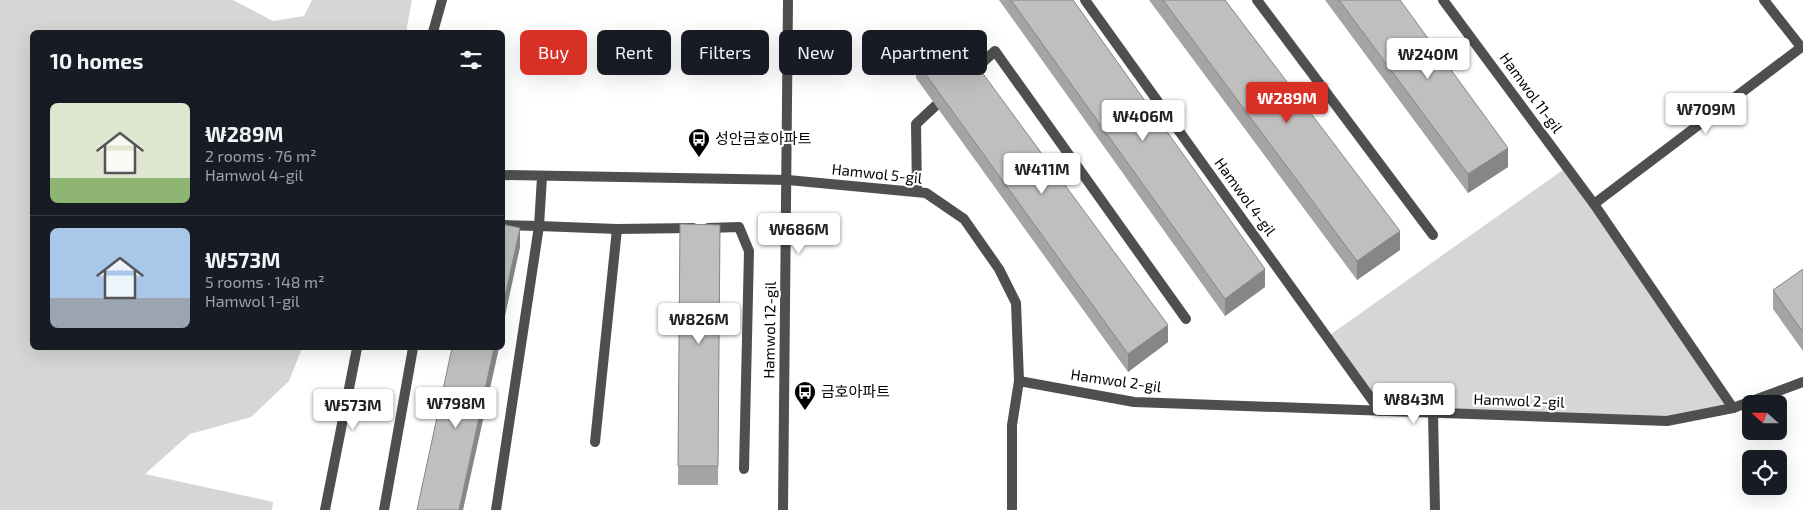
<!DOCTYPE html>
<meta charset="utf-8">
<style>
:root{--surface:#171b24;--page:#242831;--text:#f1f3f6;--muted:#9ea1a6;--line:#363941;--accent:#d93025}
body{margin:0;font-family:"Exo 2","Noto Sans KR",sans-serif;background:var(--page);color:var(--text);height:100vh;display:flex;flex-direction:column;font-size:19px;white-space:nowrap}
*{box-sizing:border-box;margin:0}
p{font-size:16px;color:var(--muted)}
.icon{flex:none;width:28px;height:28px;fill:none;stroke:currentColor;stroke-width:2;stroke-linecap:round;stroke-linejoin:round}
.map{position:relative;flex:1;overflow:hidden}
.sheet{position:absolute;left:30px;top:30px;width:475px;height:320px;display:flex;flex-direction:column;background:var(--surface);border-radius:8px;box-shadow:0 5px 20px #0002}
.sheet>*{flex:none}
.hud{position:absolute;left:520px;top:30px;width:475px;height:45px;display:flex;gap:10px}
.needle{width:32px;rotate:291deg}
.tools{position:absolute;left:1742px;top:395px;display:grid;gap:10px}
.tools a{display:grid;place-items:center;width:45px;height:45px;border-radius:8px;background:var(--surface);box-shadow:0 5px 20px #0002;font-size:25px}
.price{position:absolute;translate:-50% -42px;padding:0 11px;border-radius:5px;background:#fff;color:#222;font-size:16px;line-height:32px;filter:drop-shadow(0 1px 2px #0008)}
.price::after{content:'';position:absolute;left:50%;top:30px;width:15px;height:11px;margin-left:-8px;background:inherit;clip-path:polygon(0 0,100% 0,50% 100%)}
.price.active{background:var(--accent);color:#fff}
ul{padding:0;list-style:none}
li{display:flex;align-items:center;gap:15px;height:125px;padding:0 20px}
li+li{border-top:1px solid var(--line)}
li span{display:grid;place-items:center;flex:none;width:140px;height:100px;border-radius:8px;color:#555}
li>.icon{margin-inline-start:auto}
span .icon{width:60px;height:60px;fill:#fffc;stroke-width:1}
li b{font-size:21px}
h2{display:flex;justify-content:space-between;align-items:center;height:60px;padding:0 20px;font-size:21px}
.tag{padding:0 18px;border-radius:8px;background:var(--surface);box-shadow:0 5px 20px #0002;font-size:18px;line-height:45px}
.tag.active{background:var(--accent);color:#fff}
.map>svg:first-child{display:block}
.green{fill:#d6d6d6}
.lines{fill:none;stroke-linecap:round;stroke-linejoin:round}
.service{stroke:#4f4f4f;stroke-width:10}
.minor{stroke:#4f4f4f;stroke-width:10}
.tertiary{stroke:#4f4f4f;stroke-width:10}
.wall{fill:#a4a4a4}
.shaded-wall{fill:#868686}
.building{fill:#bfbfbf;stroke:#868686}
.labels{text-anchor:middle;stroke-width:4.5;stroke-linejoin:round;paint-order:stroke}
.street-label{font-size:15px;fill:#000;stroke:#fff}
.poi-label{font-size:15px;fill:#000;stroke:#fff;text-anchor:start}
</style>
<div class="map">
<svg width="1803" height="510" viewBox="0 0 1803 510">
<rect width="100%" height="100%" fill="#fff"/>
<g class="green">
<polygon points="0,0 233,0 273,21 304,16 312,0 412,0 406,32 32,32 32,348 302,348 289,381 251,417 190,434 145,474 273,502 272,510 0,510"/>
<polygon points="1567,167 1733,408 1667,421 1380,411 1327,337"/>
</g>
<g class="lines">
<g class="service">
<polyline points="1257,0 1433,235"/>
<polyline points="968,76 995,51 1186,319"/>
<polyline points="917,192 916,124 946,96"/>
<polyline points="502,225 539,226 542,177"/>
<polyline points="708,228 739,227 749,251 744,469"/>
<polyline points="595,442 617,229"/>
<polyline points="384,510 413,348"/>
<polyline points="496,510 539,226 617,229 693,228"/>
</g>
<g class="minor">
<polyline points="1085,0 1380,411"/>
<polyline points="1443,0 1594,204 1733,408"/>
<polyline points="1764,0 1801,47"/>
<polyline points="433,32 442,0"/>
<polyline points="502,175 788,180 926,193 964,219 999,269 1016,303 1019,381 1012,425 1012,510"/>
<polyline points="1594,204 1803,46"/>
<polyline points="1019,381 1134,402 1667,421 1733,408 1803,382"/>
<polyline points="1433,413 1435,510"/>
<polyline points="325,510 357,348"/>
</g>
<polyline class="tertiary" points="783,510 788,0"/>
</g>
<g class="wall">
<polygon points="999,0 1073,0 1265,287 1225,316"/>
<polygon points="1149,0 1225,0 1400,250 1357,280"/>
<polygon points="1325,0 1400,0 1508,167 1468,193"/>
<polygon points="916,61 1168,342 1128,372 916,78"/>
<polygon points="680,224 720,225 718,485 678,485"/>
<polygon points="1803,269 1803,351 1773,309 1773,290"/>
</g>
<g class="shaded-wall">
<polygon points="1508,148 1508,167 1468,193 1468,174"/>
<polygon points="520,228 520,247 502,330 502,310"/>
<polygon points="1400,231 1400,250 1357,280 1357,261"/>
<polygon points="1265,269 1265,287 1225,316 1225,299"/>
<polygon points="1168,325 1168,342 1128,372 1128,354"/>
<polygon points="494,348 499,348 463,510 459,510"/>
</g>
<g class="building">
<polygon points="1011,0 1073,0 1265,269 1225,299"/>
<polygon points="1163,0 1225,0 1400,231 1357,261"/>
<polygon points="1339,0 1400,0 1508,148 1468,174"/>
<polygon points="953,33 1168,325 1128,354 916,61"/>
<polygon points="502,224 520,228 502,310"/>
<polygon points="680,224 720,225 718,466 678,466"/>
<polygon points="1803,269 1803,332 1773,290"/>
<polygon points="452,348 494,348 459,510 417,510"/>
</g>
<defs>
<g id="bus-pin" transform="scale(1.125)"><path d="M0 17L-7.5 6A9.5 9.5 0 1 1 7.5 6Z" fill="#000" stroke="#fff"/><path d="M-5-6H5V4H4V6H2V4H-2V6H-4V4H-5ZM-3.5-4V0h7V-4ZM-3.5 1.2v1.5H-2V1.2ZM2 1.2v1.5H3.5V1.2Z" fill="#fff"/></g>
</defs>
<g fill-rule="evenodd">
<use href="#bus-pin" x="699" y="139"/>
<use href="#bus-pin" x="805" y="392"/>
</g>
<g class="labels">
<g class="street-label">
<text transform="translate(1531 93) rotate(54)" y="5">Hamwol 11-gil</text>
<text transform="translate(877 174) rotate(6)" y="5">Hamwol 5-gil</text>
<text transform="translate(1245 197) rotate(54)" y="5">Hamwol 4-gil</text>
<text transform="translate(770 330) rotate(-89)" y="5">Hamwol 12-gil</text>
<text transform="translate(1116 381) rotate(8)" y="5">Hamwol 2-gil</text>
<text transform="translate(1519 401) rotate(2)" y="5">Hamwol 2-gil</text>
</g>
<g class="poi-label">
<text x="715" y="144">성안금호아파트</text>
<text x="821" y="397">금호아파트</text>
</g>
</g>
</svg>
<div class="tools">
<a><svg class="needle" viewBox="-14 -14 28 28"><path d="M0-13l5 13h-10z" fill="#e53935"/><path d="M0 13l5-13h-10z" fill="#9ea1a6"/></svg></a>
<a><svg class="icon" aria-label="locate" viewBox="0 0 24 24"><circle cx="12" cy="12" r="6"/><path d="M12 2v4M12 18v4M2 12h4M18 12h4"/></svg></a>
</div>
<b class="price" style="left:1428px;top:80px">₩240M</b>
<b class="price active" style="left:1287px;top:124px">₩289M</b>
<b class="price" style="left:1706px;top:135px">₩709M</b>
<b class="price" style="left:1143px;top:142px">₩406M</b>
<b class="price" style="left:1042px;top:195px">₩411M</b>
<b class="price" style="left:799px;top:255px">₩686M</b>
<b class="price" style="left:699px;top:345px">₩826M</b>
<b class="price" style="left:1414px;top:425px">₩843M</b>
<b class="price" style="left:456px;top:429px">₩798M</b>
<b class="price" style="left:353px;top:431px">₩573M</b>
<div class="hud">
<a class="tag active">Buy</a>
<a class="tag">Rent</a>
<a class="tag">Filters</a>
<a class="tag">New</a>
<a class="tag">Apartment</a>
</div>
<section class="sheet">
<h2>10 homes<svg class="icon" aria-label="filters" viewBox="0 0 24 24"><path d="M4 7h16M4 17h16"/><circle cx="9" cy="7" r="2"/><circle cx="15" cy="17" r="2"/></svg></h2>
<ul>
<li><span style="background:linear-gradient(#dfe7d0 75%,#8fb573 0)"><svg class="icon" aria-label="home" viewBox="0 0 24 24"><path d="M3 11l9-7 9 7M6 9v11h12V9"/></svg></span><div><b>₩289M</b><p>2 rooms · 76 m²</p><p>Hamwol 4-gil</p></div></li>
<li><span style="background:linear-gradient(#a9c7e8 70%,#9aa5b1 0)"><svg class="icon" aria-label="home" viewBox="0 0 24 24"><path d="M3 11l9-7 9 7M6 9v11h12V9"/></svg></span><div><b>₩573M</b><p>5 rooms · 148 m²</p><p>Hamwol 1-gil</p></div></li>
</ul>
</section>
</div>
